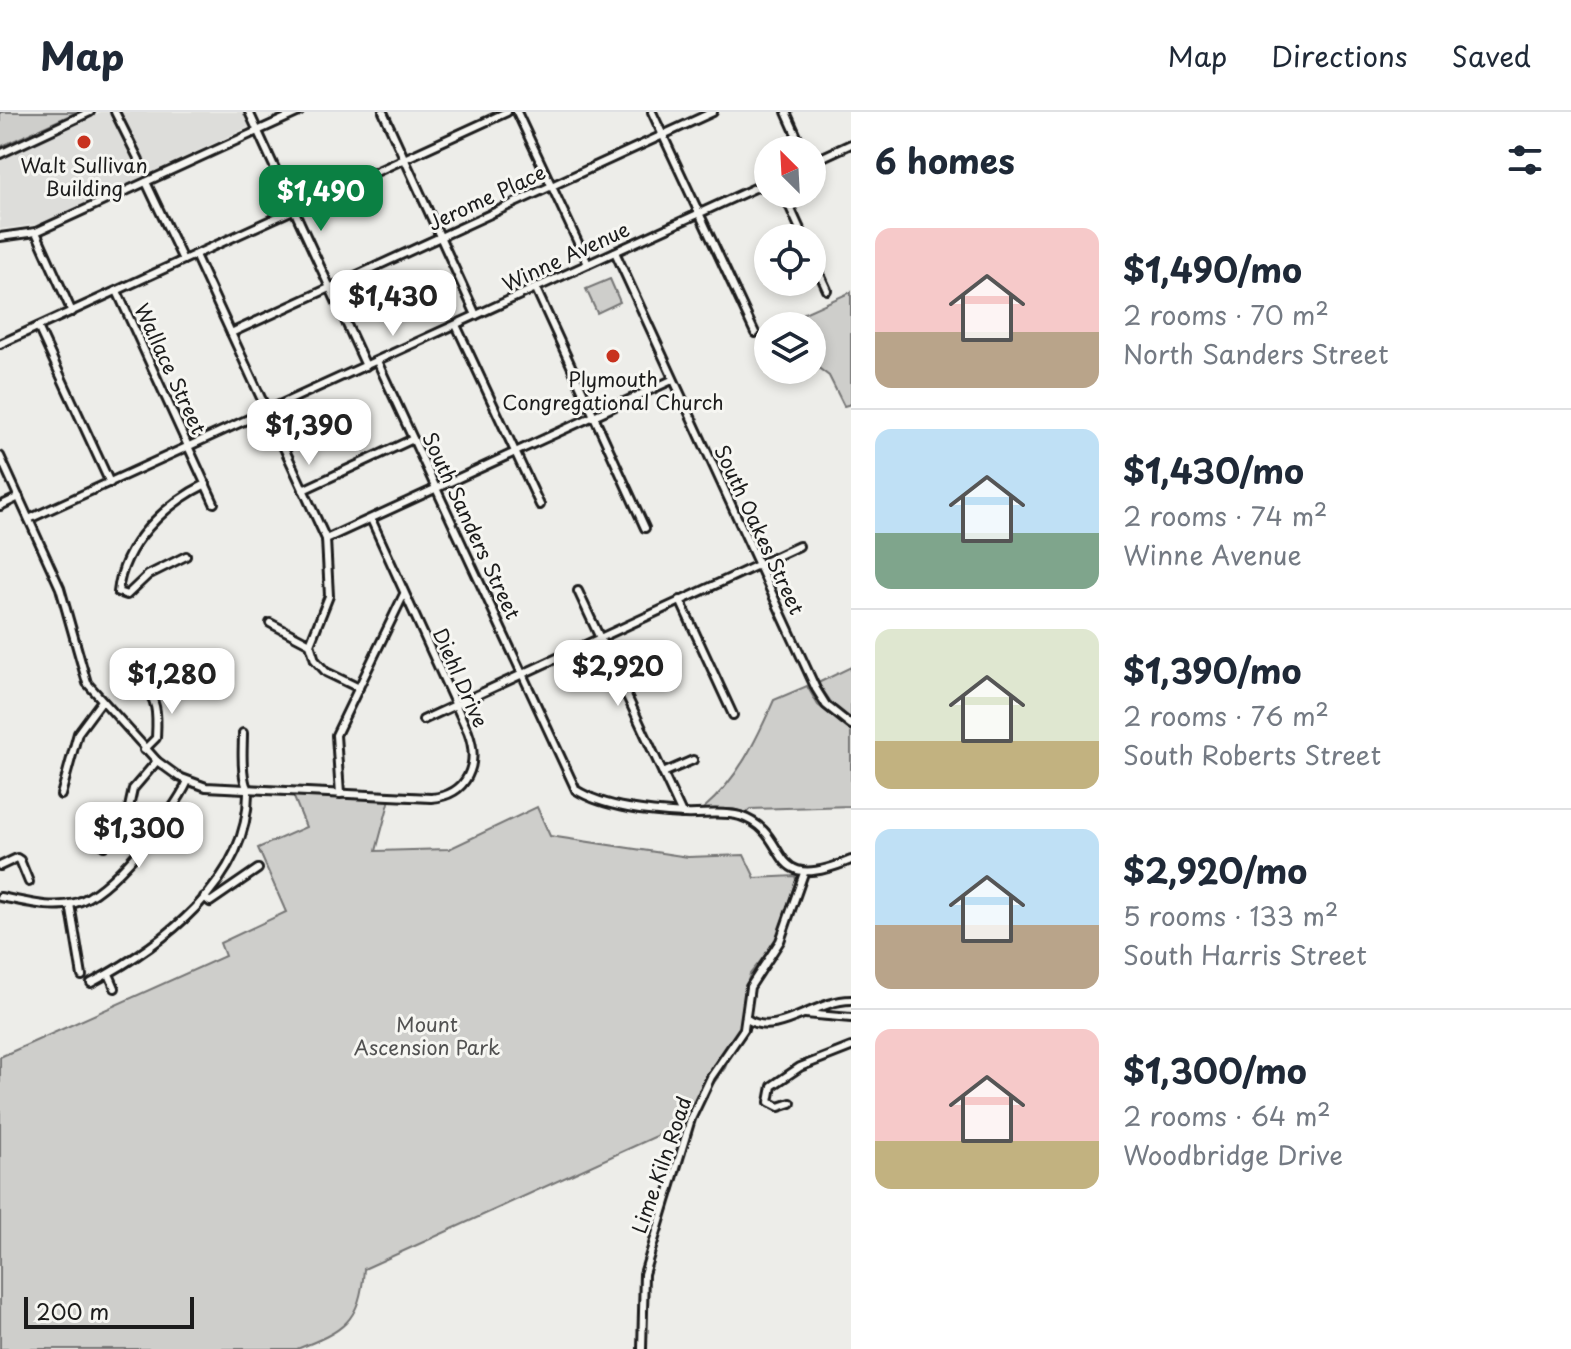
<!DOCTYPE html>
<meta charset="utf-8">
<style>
:root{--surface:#fff;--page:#f2f2f3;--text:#1f2937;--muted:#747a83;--line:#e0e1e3;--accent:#0b8043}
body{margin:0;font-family:"Playpen Sans",sans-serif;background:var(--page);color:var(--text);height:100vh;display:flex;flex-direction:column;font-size:30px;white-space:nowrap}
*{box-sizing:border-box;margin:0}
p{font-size:26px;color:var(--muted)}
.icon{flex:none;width:44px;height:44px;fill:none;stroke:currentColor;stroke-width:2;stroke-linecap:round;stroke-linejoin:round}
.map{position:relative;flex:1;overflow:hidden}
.panel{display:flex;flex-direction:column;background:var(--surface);width:720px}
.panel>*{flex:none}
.needle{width:52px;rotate:336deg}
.tools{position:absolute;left:754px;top:24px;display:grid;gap:16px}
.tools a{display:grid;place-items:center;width:72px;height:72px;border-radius:50%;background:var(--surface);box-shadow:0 4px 12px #0003;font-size:40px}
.scale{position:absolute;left:24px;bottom:20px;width:170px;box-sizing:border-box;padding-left:8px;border:4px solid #1c1c1c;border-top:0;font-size:22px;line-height:28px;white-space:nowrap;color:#1c1c1c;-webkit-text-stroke:6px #f6f6f2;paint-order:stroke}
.price{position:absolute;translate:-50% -68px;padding:0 18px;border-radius:16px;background:#fff;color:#222;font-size:26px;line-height:52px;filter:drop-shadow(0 2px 4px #0008)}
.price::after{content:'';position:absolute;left:50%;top:48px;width:24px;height:18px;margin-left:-12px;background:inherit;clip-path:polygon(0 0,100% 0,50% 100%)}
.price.on{background:var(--accent);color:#fff}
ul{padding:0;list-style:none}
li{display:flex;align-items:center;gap:24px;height:200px;padding:0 24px}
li+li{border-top:2px solid var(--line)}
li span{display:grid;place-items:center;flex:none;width:224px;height:160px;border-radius:16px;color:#555}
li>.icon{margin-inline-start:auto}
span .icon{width:96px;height:96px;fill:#fffc;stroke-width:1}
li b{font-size:34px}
h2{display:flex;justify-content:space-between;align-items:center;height:96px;padding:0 24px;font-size:34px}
header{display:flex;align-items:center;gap:48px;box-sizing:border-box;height:112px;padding:0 40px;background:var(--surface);border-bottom:2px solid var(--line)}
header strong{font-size:38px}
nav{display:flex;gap:44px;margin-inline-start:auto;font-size:28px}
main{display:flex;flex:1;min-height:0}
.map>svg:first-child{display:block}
.built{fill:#ddddda}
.green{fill:#cececb;stroke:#757574;stroke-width:2}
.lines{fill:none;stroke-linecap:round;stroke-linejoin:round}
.minor-casing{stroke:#1c1c1c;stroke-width:12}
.minor{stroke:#f6f6f2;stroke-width:6}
.poi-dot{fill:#c8321e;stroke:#f6f6f2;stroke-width:3}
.labels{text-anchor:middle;stroke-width:6;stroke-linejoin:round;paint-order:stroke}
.poi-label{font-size:20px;fill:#1c1c1c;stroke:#f6f6f2}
.street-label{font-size:20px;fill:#1c1c1c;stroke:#f6f6f2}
.park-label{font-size:20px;fill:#515151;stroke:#f6f6f2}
</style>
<header>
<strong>Map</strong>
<nav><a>Map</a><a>Directions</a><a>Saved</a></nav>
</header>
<main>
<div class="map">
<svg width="851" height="1237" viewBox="0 0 851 1237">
<rect width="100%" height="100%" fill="#edede9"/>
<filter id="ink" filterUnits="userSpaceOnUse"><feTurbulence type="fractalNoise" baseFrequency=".0125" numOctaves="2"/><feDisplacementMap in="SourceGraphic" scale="16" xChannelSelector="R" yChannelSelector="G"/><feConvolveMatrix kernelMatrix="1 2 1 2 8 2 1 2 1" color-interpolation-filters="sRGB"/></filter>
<g filter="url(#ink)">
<polygon class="built" points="101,0 110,0 134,53 143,49 120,0 244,0 249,15 40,112 0,117 0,47"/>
<g class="green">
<polygon points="0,0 77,0 0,35"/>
<polygon points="610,167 620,190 597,201 586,177"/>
<polygon points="851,180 851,292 844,294 829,264 812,251 812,214 796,214 793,206"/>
<polygon points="851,555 851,607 833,593 818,571"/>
<path d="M 807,574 L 818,593 L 851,619 L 851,694 L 750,697 L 746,701 L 733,697 L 703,697 C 738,667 756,629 774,588 Z"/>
<path d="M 293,683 L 390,687 L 376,739 L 449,737 L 537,695 L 550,724 L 688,745 L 744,743 L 755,766 L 795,764 L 796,768 L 775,831 L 750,862 L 744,882 L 745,906 L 725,956 L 703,985 L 694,1007 L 364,1157 C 360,1211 343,1219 297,1237 L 0,1237 L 0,945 L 225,844 L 220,831 L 286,800 L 258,736 L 306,715 Z"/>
</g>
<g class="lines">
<g class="minor-casing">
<g id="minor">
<polyline points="115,0 139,48"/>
<polyline points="249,0 366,254"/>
<polyline points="383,0 476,203"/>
<polyline points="517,0 588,152"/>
<polyline points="652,0 755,221"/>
<polyline points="786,0 803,38"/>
<polyline points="0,42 90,0"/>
<polyline points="812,50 851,32"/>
<polyline points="146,70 183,148"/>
<polyline points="784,82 804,126"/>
<polyline points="36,120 72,200"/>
<polyline points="0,125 36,120 299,0"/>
<polyline points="615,140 816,577 826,593 851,613"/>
<polyline points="195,143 326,427 329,484 310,532 315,548 326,560 359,576"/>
<polyline points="812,145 827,178"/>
<polyline points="536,177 645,416"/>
<polyline points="117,179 214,391"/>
<polyline points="456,213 540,393"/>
<polyline points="38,215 110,371"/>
<polyline points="231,221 713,0"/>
<polyline points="0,232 507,0"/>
<path d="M 377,249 L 576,678 C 605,696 650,700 684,702 C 702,703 723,699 740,704 C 795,722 762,785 851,748"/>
<path d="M 0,344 L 60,476 L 87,571 L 157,649 L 179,665 L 206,675 L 431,686 C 468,683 480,652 468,620 L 371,407"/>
<polyline points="303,378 413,327"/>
<polyline points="0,394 19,385"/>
<polyline points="29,407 768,70"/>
<polyline points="326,427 672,268"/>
<path d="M 186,444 L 148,463 L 127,483 L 118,480 C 123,432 165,392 206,372"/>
<polyline points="578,479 682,702"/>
<polyline points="680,488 733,603"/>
<polyline points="270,511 310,532"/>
<path d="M 142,556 L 140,572 C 159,585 157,606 156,626 L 144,638"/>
<polyline points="423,608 799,434"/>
<polyline points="663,661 693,648"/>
<polyline points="340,682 336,623 404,482"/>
<polyline points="61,683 78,621 101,590"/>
<polyline points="104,734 128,700 133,677 157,649"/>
<polyline points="0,754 17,746 20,748 29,770"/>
<path d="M 0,785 C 24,789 51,798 75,791 C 110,782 173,702 188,669"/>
<polyline points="204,785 210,790 258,757"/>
<polyline points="70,792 82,864"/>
<polyline points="109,862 115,876"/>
<path d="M 91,871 C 161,834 248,770 248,681 C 248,672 247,679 245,670 C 241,655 243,636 243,621"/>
<polyline points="805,902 851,906"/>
<path d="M 747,907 C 776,927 815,888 851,888"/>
<polyline points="791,991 779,995 769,990 772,974 800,955 851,935"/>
<polyline points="642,1237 644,1162 691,1007 711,965 744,917 750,875 780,829 804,761"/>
</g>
</g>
<use href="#minor" class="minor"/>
</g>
</g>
<g class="poi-dot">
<circle cx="84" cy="30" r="8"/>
<circle cx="613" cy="244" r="8"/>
</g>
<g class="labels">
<g class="poi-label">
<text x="84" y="61">Walt Sullivan<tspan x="84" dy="23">Building</tspan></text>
<text x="613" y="275">Plymouth<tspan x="613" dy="23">Congregational Church</tspan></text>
</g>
<g class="street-label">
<text transform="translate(487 86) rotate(-25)" y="7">Jerome Place</text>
<text transform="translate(566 145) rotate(-25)" y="7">Winne Avenue</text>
<text transform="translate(170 257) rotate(65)" y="7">Wallace Street</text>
<text transform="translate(471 414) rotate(65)" y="7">South Sanders Street</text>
<text transform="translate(759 418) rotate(65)" y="7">South Oakes Street</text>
<text transform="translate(460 566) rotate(66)" y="7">Diehl Drive</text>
<text transform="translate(662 1053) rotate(-71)" y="7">Lime Kiln Road</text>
</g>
<g class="park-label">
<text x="427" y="920">Mount<tspan x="427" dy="23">Ascension Park</tspan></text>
</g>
</g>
</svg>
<div class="tools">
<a><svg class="needle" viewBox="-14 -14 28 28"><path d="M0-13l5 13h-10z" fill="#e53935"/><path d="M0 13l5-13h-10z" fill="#747a83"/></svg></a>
<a><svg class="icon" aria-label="locate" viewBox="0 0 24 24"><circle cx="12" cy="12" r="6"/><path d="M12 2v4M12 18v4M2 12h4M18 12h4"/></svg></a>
<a><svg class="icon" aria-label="layers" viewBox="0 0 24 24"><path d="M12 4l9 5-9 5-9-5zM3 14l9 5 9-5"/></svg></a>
</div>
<div class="scale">200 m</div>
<b class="price on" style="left:321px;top:121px">$1,490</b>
<b class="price" style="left:393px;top:226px">$1,430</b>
<b class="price" style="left:309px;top:355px">$1,390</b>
<b class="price" style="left:618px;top:596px">$2,920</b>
<b class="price" style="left:172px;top:604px">$1,280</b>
<b class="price" style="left:139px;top:758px">$1,300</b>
</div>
<section class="panel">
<h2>6 homes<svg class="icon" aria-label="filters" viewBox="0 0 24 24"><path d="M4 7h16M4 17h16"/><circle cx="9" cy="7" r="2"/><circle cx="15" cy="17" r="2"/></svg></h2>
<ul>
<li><span style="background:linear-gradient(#f6c9c9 65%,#b9a48a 0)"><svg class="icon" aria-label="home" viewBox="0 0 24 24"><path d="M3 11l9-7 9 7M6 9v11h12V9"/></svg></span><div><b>$1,490/mo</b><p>2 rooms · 70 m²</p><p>North Sanders Street</p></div></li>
<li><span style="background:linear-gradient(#bfe0f5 65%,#7fa58c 0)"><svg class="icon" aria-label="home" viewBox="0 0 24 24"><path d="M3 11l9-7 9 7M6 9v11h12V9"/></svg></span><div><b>$1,430/mo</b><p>2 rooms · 74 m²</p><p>Winne Avenue</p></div></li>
<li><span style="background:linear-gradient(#dfe7d0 70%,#c2b280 0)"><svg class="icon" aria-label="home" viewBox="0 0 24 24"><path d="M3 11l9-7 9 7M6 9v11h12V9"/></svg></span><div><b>$1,390/mo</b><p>2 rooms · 76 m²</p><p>South Roberts Street</p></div></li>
<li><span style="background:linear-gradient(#bfe0f5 60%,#b9a48a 0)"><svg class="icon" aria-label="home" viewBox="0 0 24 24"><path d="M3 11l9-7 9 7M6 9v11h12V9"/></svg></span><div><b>$2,920/mo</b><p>5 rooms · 133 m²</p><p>South Harris Street</p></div></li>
<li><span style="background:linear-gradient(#f6c9c9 70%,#c2b280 0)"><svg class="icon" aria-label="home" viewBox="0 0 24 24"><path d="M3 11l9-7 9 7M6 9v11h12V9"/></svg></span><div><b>$1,300/mo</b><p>2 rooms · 64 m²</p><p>Woodbridge Drive</p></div></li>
</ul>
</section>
</main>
